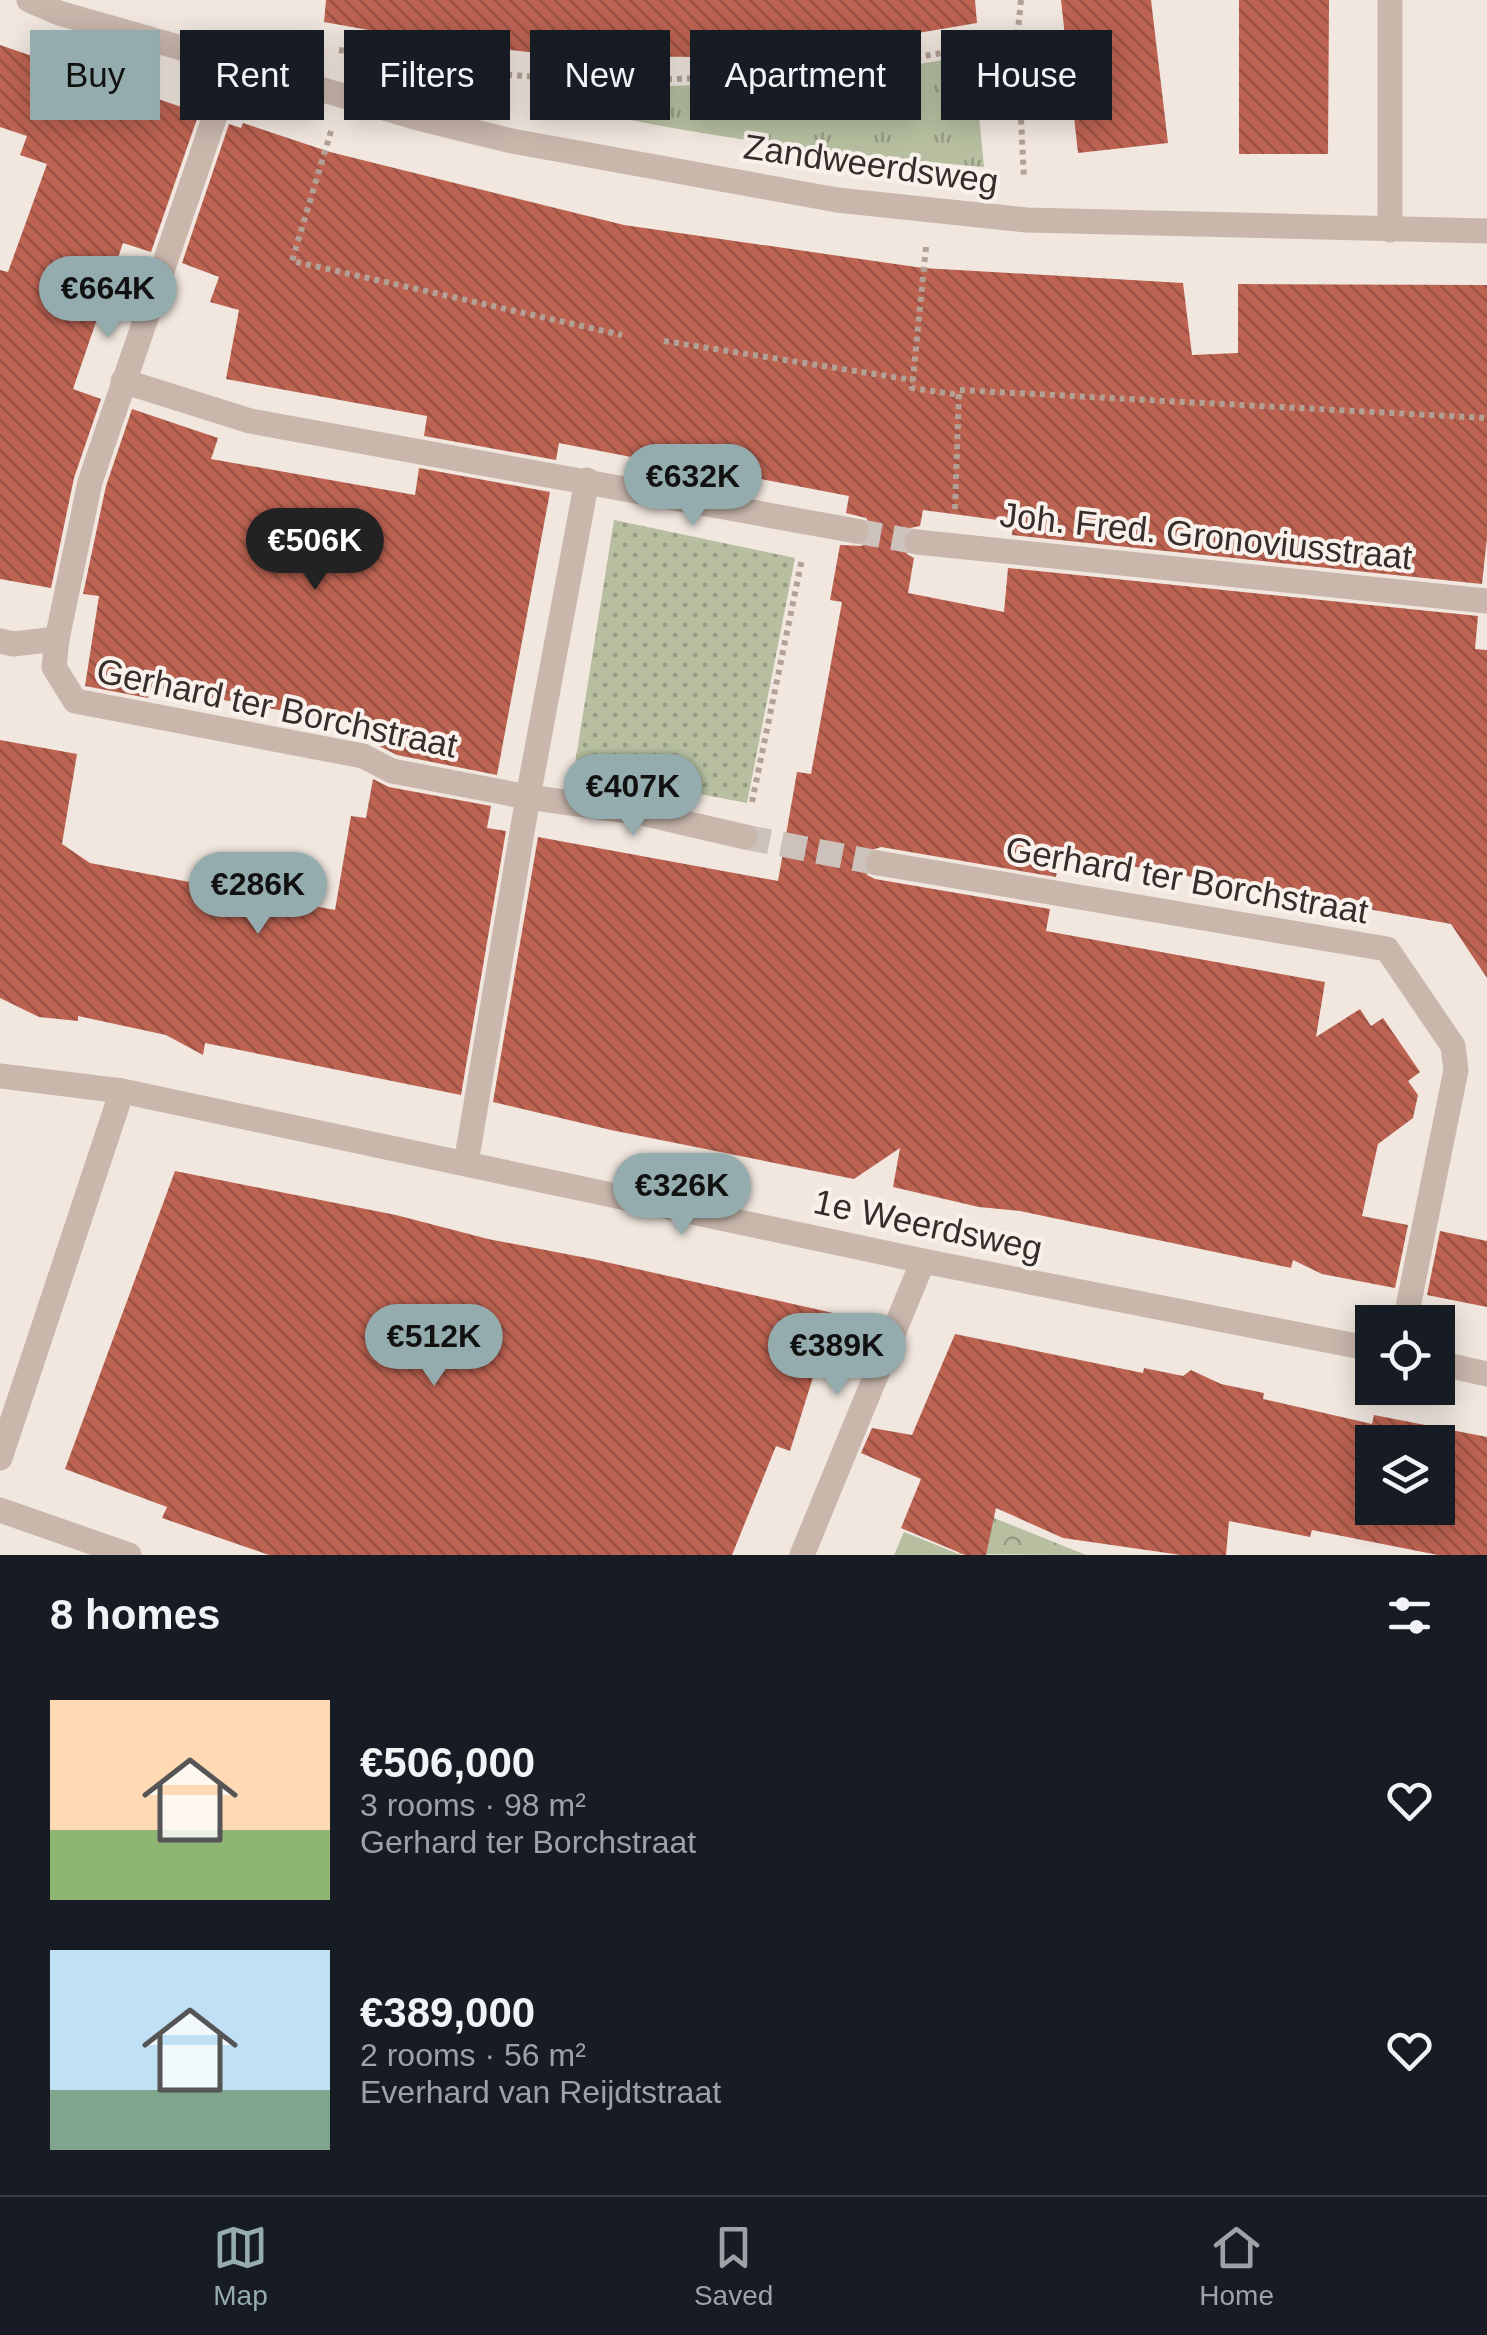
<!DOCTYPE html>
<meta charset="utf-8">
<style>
:root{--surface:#171b24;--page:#242831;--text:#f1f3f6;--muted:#9ea1a6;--line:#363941;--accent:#94acae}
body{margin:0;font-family:Helvetica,sans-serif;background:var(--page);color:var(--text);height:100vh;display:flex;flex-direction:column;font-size:38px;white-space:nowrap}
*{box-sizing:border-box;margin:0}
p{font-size:32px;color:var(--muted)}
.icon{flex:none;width:55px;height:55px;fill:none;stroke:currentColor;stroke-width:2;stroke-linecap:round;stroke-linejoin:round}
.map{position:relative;height:1555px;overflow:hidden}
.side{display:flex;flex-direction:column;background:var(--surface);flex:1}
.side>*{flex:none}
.top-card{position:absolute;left:30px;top:30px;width:1428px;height:90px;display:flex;gap:20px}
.buttons{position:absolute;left:1355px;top:1305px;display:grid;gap:20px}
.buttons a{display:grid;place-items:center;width:100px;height:100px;border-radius:0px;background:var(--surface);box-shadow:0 5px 25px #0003;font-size:50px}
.price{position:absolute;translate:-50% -85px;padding:0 22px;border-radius:35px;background:var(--accent);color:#111;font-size:32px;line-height:65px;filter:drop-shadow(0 2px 5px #0008)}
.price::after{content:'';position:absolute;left:50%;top:60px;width:30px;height:22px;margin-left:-15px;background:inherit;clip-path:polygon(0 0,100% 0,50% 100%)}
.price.current{background:#222;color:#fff}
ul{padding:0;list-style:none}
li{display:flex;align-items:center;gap:30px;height:250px;padding:0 50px}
li span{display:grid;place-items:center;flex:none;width:280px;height:200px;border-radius:0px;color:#555}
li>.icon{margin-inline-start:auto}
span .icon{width:120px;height:120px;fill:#fffc;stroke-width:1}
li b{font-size:42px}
h2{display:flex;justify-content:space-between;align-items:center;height:120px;padding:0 50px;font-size:42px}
.pill{padding:0 35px;border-radius:0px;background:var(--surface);box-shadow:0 5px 25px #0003;font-size:35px;line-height:90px}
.pill.current{background:var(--accent);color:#111}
.tabs{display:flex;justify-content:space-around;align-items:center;height:140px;border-top:2px solid var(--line);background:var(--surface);font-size:28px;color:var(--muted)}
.tabs a{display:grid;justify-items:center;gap:5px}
.tabs .current{color:var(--accent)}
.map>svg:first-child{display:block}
.grass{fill:url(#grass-tufts)}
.forest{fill:url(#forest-crowns)}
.park{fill:url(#park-dots)}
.building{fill:url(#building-back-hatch);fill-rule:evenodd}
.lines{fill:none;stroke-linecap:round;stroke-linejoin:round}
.minor-tunnel{stroke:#ccc2bb;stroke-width:25;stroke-dasharray:25 12;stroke-linecap:butt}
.path{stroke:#b4a196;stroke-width:6;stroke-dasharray:5 5;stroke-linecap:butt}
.pedestrian{stroke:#c9b7ac;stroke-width:25}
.minor{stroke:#c9b7ac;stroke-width:25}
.labels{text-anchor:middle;stroke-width:8;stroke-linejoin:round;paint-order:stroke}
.street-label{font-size:35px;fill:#372d2a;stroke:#f9f2ec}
</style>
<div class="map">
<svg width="1487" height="1555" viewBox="0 0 1487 1555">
<defs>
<pattern id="grass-tufts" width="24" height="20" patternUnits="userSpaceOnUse" patternTransform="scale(2.5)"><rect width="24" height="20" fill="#b7bfa0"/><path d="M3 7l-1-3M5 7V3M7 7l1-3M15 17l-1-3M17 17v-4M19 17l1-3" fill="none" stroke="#969c83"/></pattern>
<pattern id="forest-crowns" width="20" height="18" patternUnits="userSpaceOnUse" patternTransform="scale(2.5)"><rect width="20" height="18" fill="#b7bfa0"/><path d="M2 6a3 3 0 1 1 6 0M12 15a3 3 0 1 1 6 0" fill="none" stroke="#969c83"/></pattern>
<pattern id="park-dots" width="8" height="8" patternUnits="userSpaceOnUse" patternTransform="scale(2.5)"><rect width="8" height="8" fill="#b7bfa0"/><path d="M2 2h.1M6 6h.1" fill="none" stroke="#969c83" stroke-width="1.8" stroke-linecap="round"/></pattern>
<pattern id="building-back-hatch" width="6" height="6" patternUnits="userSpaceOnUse" patternTransform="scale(2.5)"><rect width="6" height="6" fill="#bd6352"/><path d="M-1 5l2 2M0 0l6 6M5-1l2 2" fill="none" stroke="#9a5244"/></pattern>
</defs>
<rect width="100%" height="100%" fill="#f1e7df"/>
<g class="grass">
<path d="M 973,55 L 984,167 C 839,154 692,137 550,102 L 553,83 C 694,92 833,80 973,55 Z"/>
<polygon points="904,1532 961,1555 894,1555"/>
</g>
<polygon class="forest" points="979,1512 1086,1555 959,1554"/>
<polygon class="park" points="614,520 795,558 747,803 574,770"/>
<g class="building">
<polygon points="326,0 975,0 977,23 853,44 777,52 697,57 607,56 528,52 430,41 324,22"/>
<polygon points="1061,0 1151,0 1168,143 1078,153"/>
<polygon points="1239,0 1329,0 1328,154 1239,154"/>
<polygon points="0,45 199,113 151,252 123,243 73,389 101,399 74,478 51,588 0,579 0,270 8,272 47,164 20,155 27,136 0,127"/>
<polygon points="243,123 330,152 624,225 923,268 1183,283 1192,355 1238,353 1238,284 1487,285 1487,538 1482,584 1012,535 1013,522 923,510 920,526 910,528 901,541 907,554 914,558 908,593 1004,612 1008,568 1478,616 1475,649 1487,650 1487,978 1451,924 1060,853 1056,877 881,847 866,852 862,861 867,875 875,879 1050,909 1046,931 1325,982 1316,1037 1360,1009 1371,1026 1383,1018 1420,1072 1408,1081 1418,1095 1413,1118 1378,1144 1362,1216 1408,1225 1395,1288 1322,1274 1293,1260 1291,1268 1020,1211 979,1207 893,1187 900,1148 854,1179 611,1130 493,1102 538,837 778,881 797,772 811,774 842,602 830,600 840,545 862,546 872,535 872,526 866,518 846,513 849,496 657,459 657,462 559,443 556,460 424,436 427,416 226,379 239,310 210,302 219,277 182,263 229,124 241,128"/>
<polygon points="132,409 218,438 211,459 415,495 419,468 550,492 497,775 397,755 379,746 382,728 150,687 148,698 85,686 99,596 83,594 106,486"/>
<polygon points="0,740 77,754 62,844 90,863 335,910 351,816 366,818 373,779 389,787 491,806 487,828 506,831 461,1095 205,1043 203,1055 166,1035 78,1016 78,1021 39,1017 0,998"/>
<polygon points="175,1171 396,1215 488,1239 597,1260 833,1313 790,1451 776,1446 732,1555 269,1555 162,1518 167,1507 65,1469"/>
<polygon points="1440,1231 1487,1241 1487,1307 1427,1295"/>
<path d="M 955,1334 L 1143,1373 L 1144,1368 L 1183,1376 L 1191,1370 L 1221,1384 L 1264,1393 L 1263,1399 L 1372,1424 L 1374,1415 L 1487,1437 L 1487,1555 L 1438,1555 L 1312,1530 L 1310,1537 L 1229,1521 L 1226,1555 L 1181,1555 L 1063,1538 L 996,1508 L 986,1555 L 965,1555 L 901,1528 L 921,1479 L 861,1453 L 872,1428 L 912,1435 ZM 1372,1442 L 1438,1442 L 1438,1508 L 1372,1508 Z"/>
</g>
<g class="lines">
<g class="minor-tunnel">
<polyline points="856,531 917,542"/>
<polyline points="745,837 878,863"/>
</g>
<g class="path">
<polyline points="1021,0 1017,40 1024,179"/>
<path d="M 339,50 C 371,55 403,63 436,67 C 630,93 826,76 1017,40"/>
<polyline points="437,67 473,88"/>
<polyline points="331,131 292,261 622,335"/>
<polyline points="926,247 912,388 959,395"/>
<polyline points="664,341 913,380"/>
<polyline points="955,509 959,390 1487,418"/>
<polyline points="752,802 802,559"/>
</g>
<polyline class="pedestrian" points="57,639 54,667 75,701 363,756"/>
<g class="minor">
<polyline points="29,0 59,13 171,45 418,118 512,141 837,200 1026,220 1487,231"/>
<polyline points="1390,0 1390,230"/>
<polyline points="123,381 250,421 856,531"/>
<polyline points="917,542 1487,601"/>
<polyline points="0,641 13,644 57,639 90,482 233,63"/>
<polyline points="363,756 392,771 528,797 642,813 745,837"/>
<polyline points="878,863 1387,949 1453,1046 1456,1070 1405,1322"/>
<polyline points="0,1076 122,1091 923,1261 1372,1349"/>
<polyline points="466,1163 528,797 587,480"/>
<polyline points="1438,1363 1487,1374"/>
<polyline points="0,1458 122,1091"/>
<polyline points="0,1510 129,1555"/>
<polyline points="802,1555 923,1261"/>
</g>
</g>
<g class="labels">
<g class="street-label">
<text transform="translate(871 164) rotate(8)" y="12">Zandweerdsweg</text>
<text transform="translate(1206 536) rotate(6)" y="12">Joh. Fred. Gronoviusstraat</text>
<text transform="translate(277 708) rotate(12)" y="12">Gerhard ter Borchstraat</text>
<text transform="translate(1187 880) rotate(10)" y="12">Gerhard ter Borchstraat</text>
<text transform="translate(928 1225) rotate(12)" y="12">1e Weerdsweg</text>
</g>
</g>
</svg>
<div class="buttons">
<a><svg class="icon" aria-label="locate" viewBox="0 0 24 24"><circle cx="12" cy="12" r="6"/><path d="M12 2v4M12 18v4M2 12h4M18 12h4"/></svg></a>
<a><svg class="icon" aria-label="layers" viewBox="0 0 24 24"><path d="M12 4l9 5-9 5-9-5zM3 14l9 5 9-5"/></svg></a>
</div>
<b class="price" style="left:108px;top:341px">€664K</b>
<b class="price" style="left:693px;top:529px">€632K</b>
<b class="price current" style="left:315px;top:593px">€506K</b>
<b class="price" style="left:633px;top:839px">€407K</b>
<b class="price" style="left:258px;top:937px">€286K</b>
<b class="price" style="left:682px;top:1238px">€326K</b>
<b class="price" style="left:434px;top:1389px">€512K</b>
<b class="price" style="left:837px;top:1398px">€389K</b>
<div class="top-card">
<a class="pill current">Buy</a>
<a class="pill">Rent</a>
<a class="pill">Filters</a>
<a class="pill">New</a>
<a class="pill">Apartment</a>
<a class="pill">House</a>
</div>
</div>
<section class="side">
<h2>8 homes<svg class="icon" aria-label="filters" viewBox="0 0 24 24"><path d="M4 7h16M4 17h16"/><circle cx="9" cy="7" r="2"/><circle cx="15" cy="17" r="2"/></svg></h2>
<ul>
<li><span style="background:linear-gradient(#ffd9b3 65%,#8fb573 0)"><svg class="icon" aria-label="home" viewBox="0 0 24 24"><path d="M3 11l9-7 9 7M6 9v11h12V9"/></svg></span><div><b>€506,000</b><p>3 rooms · 98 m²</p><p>Gerhard ter Borchstraat</p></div><svg class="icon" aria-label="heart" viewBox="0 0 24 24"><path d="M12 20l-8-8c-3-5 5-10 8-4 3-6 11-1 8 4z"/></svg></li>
<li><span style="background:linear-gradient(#bfe0f5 70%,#7fa58c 0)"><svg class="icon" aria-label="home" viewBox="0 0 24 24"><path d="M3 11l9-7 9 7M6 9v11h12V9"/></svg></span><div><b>€389,000</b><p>2 rooms · 56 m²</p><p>Everhard van Reijdtstraat</p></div><svg class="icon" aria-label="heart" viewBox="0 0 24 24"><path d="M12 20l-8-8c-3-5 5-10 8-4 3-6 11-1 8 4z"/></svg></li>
</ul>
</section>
<nav class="tabs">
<a class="current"><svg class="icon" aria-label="map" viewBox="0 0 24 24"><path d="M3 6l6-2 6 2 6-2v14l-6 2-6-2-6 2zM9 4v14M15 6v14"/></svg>Map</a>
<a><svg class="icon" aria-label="saved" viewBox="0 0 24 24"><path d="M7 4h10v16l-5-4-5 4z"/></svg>Saved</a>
<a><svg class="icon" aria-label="home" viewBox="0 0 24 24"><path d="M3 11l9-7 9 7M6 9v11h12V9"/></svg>Home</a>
</nav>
